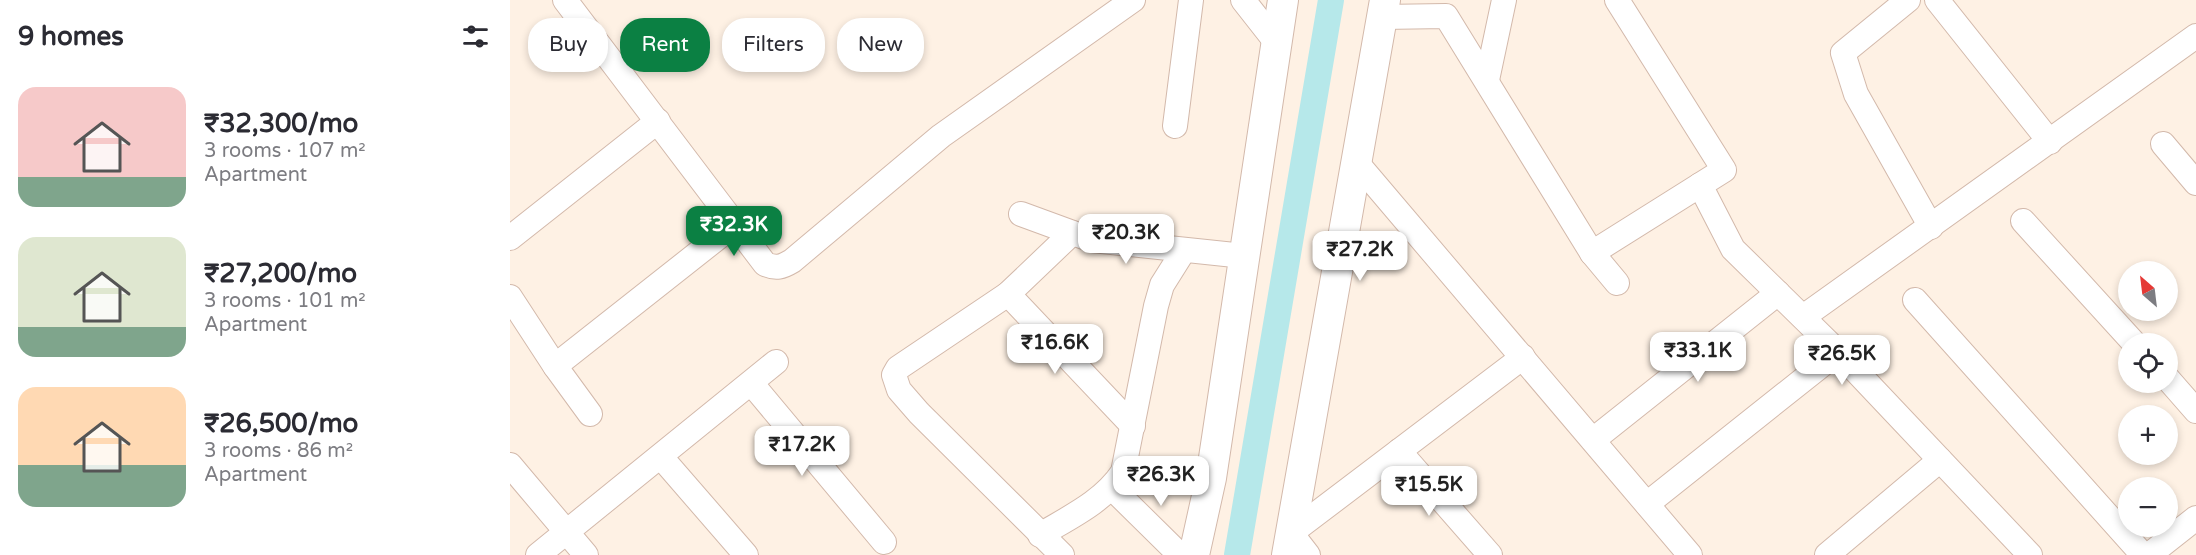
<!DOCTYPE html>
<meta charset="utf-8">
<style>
:root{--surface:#fff;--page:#f7f7f7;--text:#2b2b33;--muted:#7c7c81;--accent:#0b8043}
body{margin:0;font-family:"Varela Round",sans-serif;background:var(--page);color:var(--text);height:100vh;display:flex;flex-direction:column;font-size:22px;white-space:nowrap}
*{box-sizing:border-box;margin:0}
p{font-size:20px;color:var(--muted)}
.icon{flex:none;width:33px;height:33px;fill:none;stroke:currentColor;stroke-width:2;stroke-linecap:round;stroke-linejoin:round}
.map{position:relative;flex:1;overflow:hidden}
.panel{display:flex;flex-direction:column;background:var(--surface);width:510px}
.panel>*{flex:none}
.guide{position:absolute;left:18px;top:18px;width:570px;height:54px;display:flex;gap:12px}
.needle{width:39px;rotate:332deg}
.tools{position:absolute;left:1608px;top:261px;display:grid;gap:12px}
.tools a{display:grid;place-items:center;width:60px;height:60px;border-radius:50%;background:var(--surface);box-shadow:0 3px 9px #0003;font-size:30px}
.price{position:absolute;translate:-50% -51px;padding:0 14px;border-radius:12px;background:#fff;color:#222;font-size:20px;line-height:39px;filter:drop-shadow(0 2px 3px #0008)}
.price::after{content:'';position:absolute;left:50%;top:36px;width:18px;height:14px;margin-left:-9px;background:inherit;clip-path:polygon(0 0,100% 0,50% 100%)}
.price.active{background:var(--accent);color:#fff}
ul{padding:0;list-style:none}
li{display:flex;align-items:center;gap:18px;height:150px;padding:0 18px}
li span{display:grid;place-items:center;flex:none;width:168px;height:120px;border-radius:18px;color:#555}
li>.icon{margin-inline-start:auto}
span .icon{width:72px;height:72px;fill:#fffc;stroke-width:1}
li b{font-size:26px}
h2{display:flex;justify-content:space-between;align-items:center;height:72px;padding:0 18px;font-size:26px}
.tag{padding:0 21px;border-radius:24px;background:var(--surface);box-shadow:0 3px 9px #0003;font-size:21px;line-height:54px}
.tag.active{background:var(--accent);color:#fff}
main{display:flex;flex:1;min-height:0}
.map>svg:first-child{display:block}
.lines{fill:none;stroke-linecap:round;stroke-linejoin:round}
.canal{stroke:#b6e8ea;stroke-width:26}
.minor-casing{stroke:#d3b9ab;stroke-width:26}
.tertiary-casing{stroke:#d3b9ab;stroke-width:32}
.minor{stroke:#fff;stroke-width:24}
.tertiary{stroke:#fff;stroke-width:30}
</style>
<main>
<section class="panel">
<h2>9 homes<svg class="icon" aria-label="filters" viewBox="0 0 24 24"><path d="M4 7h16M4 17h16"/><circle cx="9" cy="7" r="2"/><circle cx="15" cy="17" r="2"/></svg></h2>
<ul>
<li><span style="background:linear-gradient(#f6c9c9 75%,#7fa58c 0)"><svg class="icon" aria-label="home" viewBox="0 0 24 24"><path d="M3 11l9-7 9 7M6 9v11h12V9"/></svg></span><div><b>₹32,300/mo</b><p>3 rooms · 107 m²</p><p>Apartment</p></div></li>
<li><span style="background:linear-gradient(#dfe7d0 75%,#7fa58c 0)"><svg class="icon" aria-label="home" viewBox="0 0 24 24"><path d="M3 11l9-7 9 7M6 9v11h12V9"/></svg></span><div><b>₹27,200/mo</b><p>3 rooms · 101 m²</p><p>Apartment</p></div></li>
<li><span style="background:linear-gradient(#ffd9b3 65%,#7fa58c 0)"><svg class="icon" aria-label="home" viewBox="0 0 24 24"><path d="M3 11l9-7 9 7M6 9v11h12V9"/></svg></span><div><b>₹26,500/mo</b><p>3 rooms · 86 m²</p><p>Apartment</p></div></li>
</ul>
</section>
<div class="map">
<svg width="1686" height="555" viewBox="0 0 1686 555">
<rect width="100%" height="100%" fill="#fef1e4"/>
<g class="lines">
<polyline class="canal" points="727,555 821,0"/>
<g class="minor-casing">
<g id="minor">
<path d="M 55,0 L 255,264 C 266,269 272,267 282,261 L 431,136 L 623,0"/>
<polyline points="733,0 766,42"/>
<polyline points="1398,0 1333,53 1346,94 1421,227"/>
<polyline points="1427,0 1540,142"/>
<polyline points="872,17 936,16 1082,253 1107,283"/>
<polyline points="977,80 994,0"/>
<polyline points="665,126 681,0"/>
<polyline points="1653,144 1686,183"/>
<polyline points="847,163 1180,555"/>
<polyline points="1190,185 1223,249 1328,352 1520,555"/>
<polyline points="511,214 582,240 734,256"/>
<polyline points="1513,221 1625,344"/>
<polyline points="0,238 148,121"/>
<polyline points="1082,253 1214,170 1107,0"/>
<polyline points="498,294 623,426"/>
<polyline points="0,297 45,366 80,414"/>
<polyline points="1405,300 1633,555"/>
<polyline points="1293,317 1686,36"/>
<polyline points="45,366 225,224"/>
<polyline points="1658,379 1686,411"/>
<polyline points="242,384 374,542"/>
<polyline points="1083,440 1268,293"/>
<polyline points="889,451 980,555"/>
<polyline points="151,457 236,555"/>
<polyline points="0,465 76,555"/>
<polyline points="602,488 670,555"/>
<polyline points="1137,504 1328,352"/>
<path d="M 530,535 C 560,517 593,502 613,472 L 646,306 L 652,285 L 674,250"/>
<polyline points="28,555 266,362"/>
<polyline points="552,555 409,413 389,390 384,375 388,368 498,294 562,233"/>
<polyline points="798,555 781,533 1013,357"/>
<polyline points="1317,555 1430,460"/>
<polyline points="1639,555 1686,518"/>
</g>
</g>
<g class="tertiary-casing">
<g id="tertiary">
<polyline points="684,555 701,478 773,0"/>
<polyline points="777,555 875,0"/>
</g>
</g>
<use href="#minor" class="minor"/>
<use href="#tertiary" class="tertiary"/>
</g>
</svg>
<div class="tools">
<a><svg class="needle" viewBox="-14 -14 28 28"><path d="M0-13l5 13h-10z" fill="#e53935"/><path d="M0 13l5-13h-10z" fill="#7c7c81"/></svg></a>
<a><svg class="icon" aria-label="locate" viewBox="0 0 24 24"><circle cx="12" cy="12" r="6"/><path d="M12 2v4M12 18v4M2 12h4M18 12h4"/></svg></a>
<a>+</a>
<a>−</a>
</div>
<b class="price active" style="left:224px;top:257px">₹32.3K</b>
<b class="price" style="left:616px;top:265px">₹20.3K</b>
<b class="price" style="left:850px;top:282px">₹27.2K</b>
<b class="price" style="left:545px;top:375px">₹16.6K</b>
<b class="price" style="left:1188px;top:383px">₹33.1K</b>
<b class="price" style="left:1332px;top:386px">₹26.5K</b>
<b class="price" style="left:292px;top:477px">₹17.2K</b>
<b class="price" style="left:651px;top:507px">₹26.3K</b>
<b class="price" style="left:919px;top:517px">₹15.5K</b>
<div class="guide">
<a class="tag">Buy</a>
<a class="tag active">Rent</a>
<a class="tag">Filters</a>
<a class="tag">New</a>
</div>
</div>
</main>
